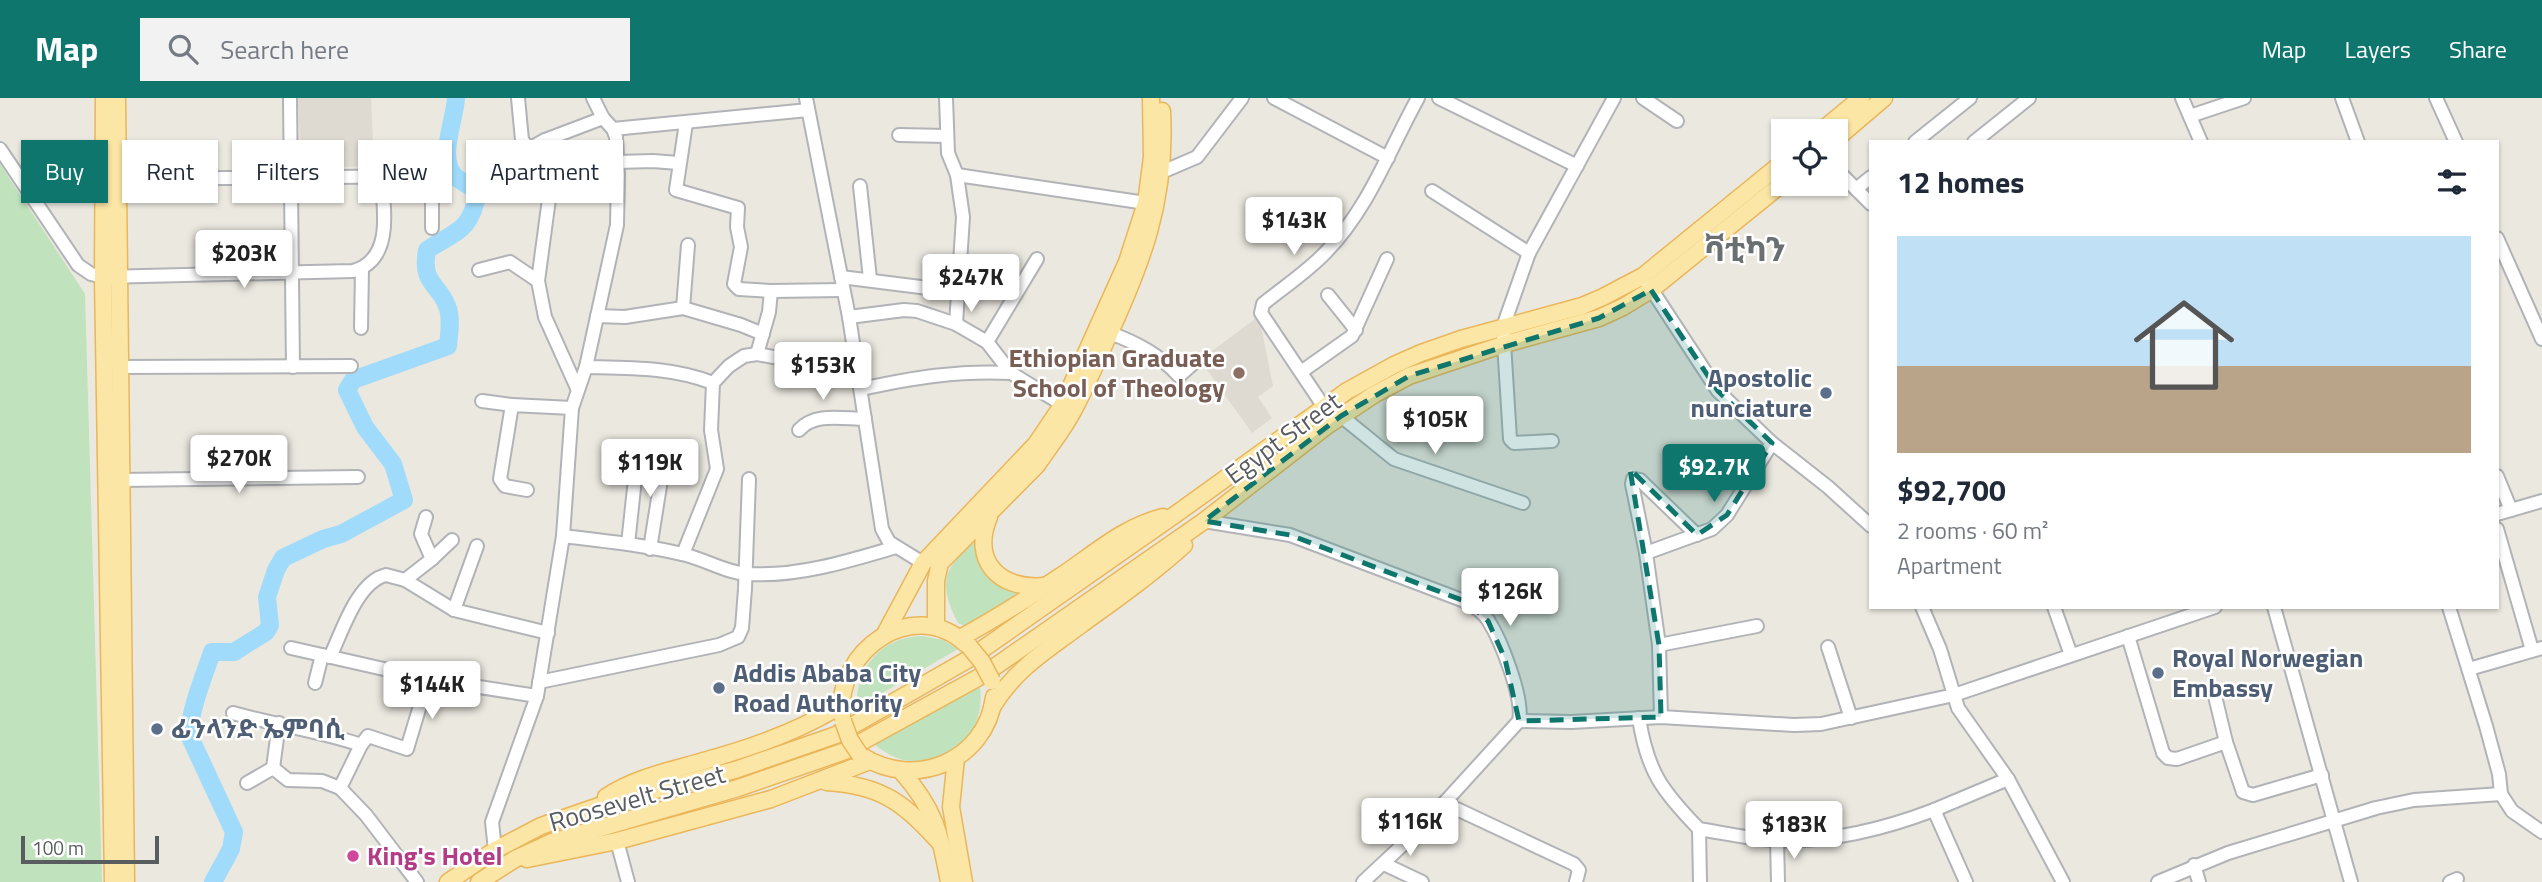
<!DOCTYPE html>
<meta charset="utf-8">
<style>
:root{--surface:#fff;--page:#f2f2f3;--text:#1f2937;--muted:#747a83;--accent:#0f766e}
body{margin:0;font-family:"Titillium Web","Noto Sans Ethiopic",sans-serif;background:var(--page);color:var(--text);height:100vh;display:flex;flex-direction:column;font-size:26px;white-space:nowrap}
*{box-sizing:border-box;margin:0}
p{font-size:23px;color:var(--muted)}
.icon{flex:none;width:38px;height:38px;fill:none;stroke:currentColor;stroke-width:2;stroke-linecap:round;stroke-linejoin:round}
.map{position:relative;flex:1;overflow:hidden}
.side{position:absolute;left:1869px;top:42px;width:630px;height:469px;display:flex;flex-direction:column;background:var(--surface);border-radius:0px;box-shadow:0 2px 5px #0004}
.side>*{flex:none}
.guide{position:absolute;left:21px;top:42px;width:665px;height:63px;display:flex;gap:14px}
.buttons{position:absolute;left:1771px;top:21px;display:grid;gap:14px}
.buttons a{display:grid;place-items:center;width:77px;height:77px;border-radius:0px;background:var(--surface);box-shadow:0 2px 5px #0004;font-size:35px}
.scale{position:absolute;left:21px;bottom:18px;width:138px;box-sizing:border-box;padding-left:7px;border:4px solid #595d60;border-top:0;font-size:19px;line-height:24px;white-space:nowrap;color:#595d60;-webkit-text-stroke:5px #fff;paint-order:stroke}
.price{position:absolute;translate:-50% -60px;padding:0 16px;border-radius:7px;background:#fff;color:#222;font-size:23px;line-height:46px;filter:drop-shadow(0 2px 4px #0008)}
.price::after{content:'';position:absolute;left:50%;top:42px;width:21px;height:16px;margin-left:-10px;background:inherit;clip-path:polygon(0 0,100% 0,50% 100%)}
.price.selected{background:var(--accent);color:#fff}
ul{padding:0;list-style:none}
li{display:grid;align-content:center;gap:14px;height:371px;padding:0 28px}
li span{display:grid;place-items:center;height:217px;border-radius:0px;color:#555}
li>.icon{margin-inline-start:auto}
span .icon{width:126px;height:126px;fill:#fffc;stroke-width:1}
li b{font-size:30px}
h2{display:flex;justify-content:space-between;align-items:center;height:84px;padding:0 28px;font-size:30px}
.pill{padding:0 24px;border-radius:0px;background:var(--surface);box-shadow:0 2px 5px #0004;font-size:24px;line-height:63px}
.pill.selected{background:var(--accent);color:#fff}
header{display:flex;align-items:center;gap:42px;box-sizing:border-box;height:98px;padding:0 35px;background:var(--accent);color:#fff}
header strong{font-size:33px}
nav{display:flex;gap:38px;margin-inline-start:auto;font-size:24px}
.search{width:490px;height:63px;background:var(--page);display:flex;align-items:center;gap:18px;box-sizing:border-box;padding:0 24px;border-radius:0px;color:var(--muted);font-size:26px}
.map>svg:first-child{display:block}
.education{fill:#ded9d1}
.green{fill:#c0e2bd}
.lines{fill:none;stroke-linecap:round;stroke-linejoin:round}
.river{stroke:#a0dbfb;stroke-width:18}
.minor-casing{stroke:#b1b3b7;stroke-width:16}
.major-casing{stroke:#eab65a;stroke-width:19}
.minor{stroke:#fff;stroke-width:12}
.major{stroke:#fbe6a5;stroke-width:16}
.major-bridge-casing{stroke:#eab65a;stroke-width:19;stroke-linecap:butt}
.major-bridge{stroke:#fbe6a5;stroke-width:16}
.marked{fill:#0f766e;fill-opacity:0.2;stroke:#0f766e;stroke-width:5;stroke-dasharray:14 9;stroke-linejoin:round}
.education-dot{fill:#8d6e63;stroke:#fff;stroke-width:2.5}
.service-dot{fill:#5c6f8a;stroke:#fff;stroke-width:2.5}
.hotel-dot{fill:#d1479c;stroke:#fff;stroke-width:2.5}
.labels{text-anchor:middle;stroke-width:5;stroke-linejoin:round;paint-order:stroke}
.education-label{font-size:26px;font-weight:bold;fill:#785e54;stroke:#fff;text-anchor:end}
.service-label{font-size:26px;font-weight:bold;fill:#4e5e75;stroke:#fff;text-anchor:start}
.street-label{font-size:26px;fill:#595d60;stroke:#fff}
.hotel-label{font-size:26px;font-weight:bold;fill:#b23c85;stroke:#fff;text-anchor:start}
.district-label{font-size:33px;font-weight:bold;fill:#6a6f72;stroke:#fff}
</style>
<header>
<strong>Map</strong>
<div class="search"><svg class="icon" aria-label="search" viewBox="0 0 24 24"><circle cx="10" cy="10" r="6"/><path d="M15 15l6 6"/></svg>Search here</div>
<nav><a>Map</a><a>Layers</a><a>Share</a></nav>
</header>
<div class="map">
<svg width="2542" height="784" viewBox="0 0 2542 784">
<rect width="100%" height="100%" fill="#ebe8e0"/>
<g class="education">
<polygon points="298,0 371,0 374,68 301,70"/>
<polygon points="1259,218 1273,288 1258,299 1272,320 1252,335 1200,262"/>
<polygon points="241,348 279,348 280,368 241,368"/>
</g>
<g class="green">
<polygon points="0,66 85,196 102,784 0,784"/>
<path d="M 978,437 L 978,450 L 1022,491 L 984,521 L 968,529 L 958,525 C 935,480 947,470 978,437 Z"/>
<path d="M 922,538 L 943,542 L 958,551 L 856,610 C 857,569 879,540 922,538 Z"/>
<path d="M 980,588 C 988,652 923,688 874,646 Z"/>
</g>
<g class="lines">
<path class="river" d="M 213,784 L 231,751 L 234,734 L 189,637 C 191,608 203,581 212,554 L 234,554 L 266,534 L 270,527 L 267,499 L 276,472 L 283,460 L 323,441 L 341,436 L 404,402 L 393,366 L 365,329 L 347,292 L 353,282 L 448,248 C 449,237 452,219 447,208 C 438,184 421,187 427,152 C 458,132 471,133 478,93 C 470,88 460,84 454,77 C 438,59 455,21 456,0"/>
<g class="minor-casing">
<g id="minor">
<polyline points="290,0 293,269"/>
<polyline points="518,0 522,42 527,48 532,49 545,42"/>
<polyline points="806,0 849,219 882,431 889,444 923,465"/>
<polyline points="946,0 948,55 957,77 963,119 956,226"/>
<polyline points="1274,0 1388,60"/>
<polyline points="1439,0 1577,68"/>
<polyline points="1643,0 1677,23"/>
<polyline points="2182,0 2201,44"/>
<polyline points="2342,0 2358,44"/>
<polyline points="2436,0 2456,44"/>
<polyline points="2190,18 2244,0"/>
<polyline points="686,25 676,92 738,110 737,129 741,149 734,186 739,191 771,193"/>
<polyline points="613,31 808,12"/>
<polyline points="899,37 947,38"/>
<polyline points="1915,44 1970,0"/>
<polyline points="1974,44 2029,0"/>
<path d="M 0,51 L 78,167 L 91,176 L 103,179 L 353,173 C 394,162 384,110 381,78"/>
<polyline points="617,64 653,63 678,65"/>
<polyline points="1836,71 1871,106"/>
<polyline points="1162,74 1197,59 1242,0"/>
<polyline points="957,77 1146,105"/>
<polyline points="117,81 438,78"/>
<polyline points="860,88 870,181"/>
<polyline points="1856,91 1871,79"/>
<polyline points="1432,93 1529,155"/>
<polyline points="432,130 432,78"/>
<polyline points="2497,140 2542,241"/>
<polyline points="479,172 510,164 538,183"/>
<polyline points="841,179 960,194"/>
<polyline points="1648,186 1718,293 1772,345 1828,389 1871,428"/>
<polyline points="1328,197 1356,232"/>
<polyline points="683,210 688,147"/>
<polyline points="597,218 625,219 683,210 741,227 763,236"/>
<polyline points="849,219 904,212 917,213 956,226 987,244 1011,275 1068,310"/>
<polyline points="361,230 362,170"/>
<path d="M 1110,235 C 1137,245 1160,257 1179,278 L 1196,263"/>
<polyline points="987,244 1037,161"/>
<polyline points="757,256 769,214 771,193 843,192"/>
<polyline points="118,269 351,268"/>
<path d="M 586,269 C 630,270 672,269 713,285"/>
<polyline points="1301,274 1352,238 1387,161"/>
<polyline points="577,290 545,219 538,183 551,86 545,42 603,20"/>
<path d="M 861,291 C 912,280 959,272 1011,275"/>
<polyline points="482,303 512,307"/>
<path d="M 1324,309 L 1261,215 L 1263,206 C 1284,189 1308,173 1326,154 C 1369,110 1389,52 1418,0"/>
<polyline points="1341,318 1394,361 1523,405"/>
<path d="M 799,332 C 815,314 843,321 865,321"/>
<polyline points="1552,343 1514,345 1510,341 1503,229 1529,155 1614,0"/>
<polyline points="2497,378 2511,412"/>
<polyline points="120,382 358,379"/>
<polyline points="527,392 505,388 500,381 512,307 572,310"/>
<polyline points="2497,416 2542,403"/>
<path d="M 1204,423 L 1290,437 L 1467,504 C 1475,509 1483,514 1488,522 C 1501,542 1524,601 1519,623 L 1425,726 L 1363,784"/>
<polyline points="2497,431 2532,552"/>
<path d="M 563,438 C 604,443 646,447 686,457 C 706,462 727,475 748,476 C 797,479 849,463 896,449"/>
<polyline points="628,446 638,353"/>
<polyline points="650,451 663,369"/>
<polyline points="1646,455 1712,431 1727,417 1772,345"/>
<polyline points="683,456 717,371 711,332 713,285 729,268 744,258 757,256 799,264 853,254"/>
<polyline points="432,461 452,442"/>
<polyline points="405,482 432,461 421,436 426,419"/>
<polyline points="1922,509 1940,551 1958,610 2008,681 2063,784"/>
<polyline points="2054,509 2071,557"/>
<polyline points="2274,509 2351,784"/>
<polyline points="2449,509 2486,628 2499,676 2501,696 2512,713 2542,734"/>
<polyline points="454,512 477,448"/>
<polyline points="2128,538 2163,655 2168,660 2177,661 2226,644"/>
<polyline points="1659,547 1757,528"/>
<polyline points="1828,549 1851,620"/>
<polyline points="291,550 428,581 537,598"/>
<path d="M 330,559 C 342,534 357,484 386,477 L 405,482 L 454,512 L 548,535"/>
<polyline points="2469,571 2542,550"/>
<polyline points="539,584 719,547 738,539 742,530 745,491 749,381"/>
<polyline points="315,585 322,557"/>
<polyline points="2215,598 2226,644 2243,694 2253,697 2322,677"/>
<path d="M 233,615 C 275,627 320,633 361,647 L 368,638 L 407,651 L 428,581"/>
<polyline points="1661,619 1659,547 1646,455 1632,386 1633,381 1640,382 1697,437"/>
<path d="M 1639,620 C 1647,673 1662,693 1699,731 C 1724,735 1750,741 1775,742 C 1829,745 1884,731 1934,712"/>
<polyline points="1519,623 1571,624 1661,619 1794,627 1821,626 1954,597 2215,509"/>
<polyline points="273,670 279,625"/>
<polyline points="247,685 273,670 288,682 322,683 340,690 366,717 417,784"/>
<polyline points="340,690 361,647"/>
<polyline points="1444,705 1574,766 1579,772 1576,784"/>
<polyline points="1699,731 1700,784"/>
<polyline points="1777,742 1778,784"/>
<polyline points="617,743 628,784"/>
<polyline points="495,752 492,724 537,598 563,438 572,310 586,269 617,127 618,77 616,39 613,31 603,20 593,0"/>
<polyline points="1384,766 1422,784"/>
<polyline points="2194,767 2199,784"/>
<polyline points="1966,784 1934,712 2008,681"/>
<polyline points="2158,784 2228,755 2376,710 2414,702 2501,696"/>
<polyline points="2450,784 2457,781"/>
</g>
</g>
<g class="major-casing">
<g id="major">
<polyline points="104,0 103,179 113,784"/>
<polyline points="117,0 126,784"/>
<polyline points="1821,33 1861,0"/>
<polyline points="1836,41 1884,0"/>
<path d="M 989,419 C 971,463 999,492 1044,488"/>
<path d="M 936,529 L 936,483 L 940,465 L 1037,367 C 1049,349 1063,332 1073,313 C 1085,291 1095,268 1105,245 C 1142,166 1167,102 1162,13"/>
<polyline points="886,534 923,465 1036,346 1063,306 1127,164 1146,105 1152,59 1151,0"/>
<path d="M 960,540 C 995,521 1028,500 1061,478 C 1094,456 1123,429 1163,419"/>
<path d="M 992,609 C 1016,570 1046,553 1082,526 C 1117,501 1152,476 1184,447"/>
<path d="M 842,617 C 835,554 912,497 966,546"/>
<path d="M 862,658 C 915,692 986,663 994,599"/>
<polyline points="956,660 951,709 964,784"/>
<path d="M 901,673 C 935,711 940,735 949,784"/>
<path d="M 826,684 C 883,687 905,706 942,747"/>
<path d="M 606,699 C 636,679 673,672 707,662 C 754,649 800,633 841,607"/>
<polyline points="527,761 617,743 771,701 870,663"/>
<polyline points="448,784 495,752 541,728 619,701 735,672 836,637 967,562 1176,416 1347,293 1394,267 1421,255 1461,241 1582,208 1603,199 1643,178 1783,64"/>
<polyline points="479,784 515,761 552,744 738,690 845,653 983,577 1204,423 1328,327 1375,296 1409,278 1505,246 1599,220 1623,209 1651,192 1783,85"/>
</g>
</g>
<use href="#minor" class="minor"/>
<use href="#major" class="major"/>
<g class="major-bridge-casing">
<g id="major-bridge">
<polyline points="969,548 982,564 992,583"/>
<polyline points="843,623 850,642 860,657"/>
</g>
</g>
<use href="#major-bridge" class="major-bridge"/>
</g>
<path class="marked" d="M 1651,192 L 1718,293 L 1772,345 L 1727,417 L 1697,437 L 1630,371 L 1659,547 L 1661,619 L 1519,623 L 1505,561 L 1488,523 L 1467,504 L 1290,437 L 1204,423 L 1341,318 L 1409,278 L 1599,220 Z"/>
<circle class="education-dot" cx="1239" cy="275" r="7"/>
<g class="service-dot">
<circle cx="1826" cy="295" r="7"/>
<circle cx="2158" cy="575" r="7"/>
<circle cx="719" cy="590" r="7"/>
<circle cx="157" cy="631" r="7"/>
</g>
<circle class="hotel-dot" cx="353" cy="758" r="7"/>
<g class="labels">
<g class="education-label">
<text x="1225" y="269">Ethiopian Graduate<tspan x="1225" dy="30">School of Theology</tspan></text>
</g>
<g class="service-label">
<text x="1812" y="289" text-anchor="end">Apostolic<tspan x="1812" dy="30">nunciature</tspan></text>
<text x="2172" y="569">Royal Norwegian<tspan x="2172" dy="30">Embassy</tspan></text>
<text x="733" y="584">Addis Ababa City<tspan x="733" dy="30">Road Authority</tspan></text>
<text x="171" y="640">ፊንላንድ ኤምባሲ</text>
</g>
<g class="street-label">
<text transform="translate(1283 340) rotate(-36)" y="9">Egypt Street</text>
<text transform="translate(637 700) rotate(-16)" y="9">Roosevelt Street</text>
</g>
<g class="hotel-label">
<text x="367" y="767">King's Hotel</text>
</g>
<g class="district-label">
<text x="1745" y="163">ቫቲካን</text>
</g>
</g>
</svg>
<div class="buttons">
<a><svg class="icon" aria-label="locate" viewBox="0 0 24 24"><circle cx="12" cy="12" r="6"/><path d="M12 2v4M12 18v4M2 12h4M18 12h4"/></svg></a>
</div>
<div class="scale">100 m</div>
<b class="price" style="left:1294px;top:159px">$143K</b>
<b class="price" style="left:244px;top:192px">$203K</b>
<b class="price" style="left:971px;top:216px">$247K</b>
<b class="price" style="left:823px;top:304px">$153K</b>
<b class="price" style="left:1435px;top:358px">$105K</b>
<b class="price" style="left:239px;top:397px">$270K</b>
<b class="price" style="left:650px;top:401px">$119K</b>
<b class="price selected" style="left:1714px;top:406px">$92.7K</b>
<b class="price" style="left:1510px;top:530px">$126K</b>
<b class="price" style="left:432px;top:623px">$144K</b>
<b class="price" style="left:1410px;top:760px">$116K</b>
<b class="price" style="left:1794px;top:763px">$183K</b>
<div class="guide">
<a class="pill selected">Buy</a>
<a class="pill">Rent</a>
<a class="pill">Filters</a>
<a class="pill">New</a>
<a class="pill">Apartment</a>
</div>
<section class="side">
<h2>12 homes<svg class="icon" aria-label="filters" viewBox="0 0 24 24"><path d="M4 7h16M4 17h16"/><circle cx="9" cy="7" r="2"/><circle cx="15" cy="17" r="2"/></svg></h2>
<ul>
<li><span style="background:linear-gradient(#bfe0f5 60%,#b9a48a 0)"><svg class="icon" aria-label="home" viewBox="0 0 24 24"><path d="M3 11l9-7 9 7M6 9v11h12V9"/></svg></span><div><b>$92,700</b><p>2 rooms · 60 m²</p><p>Apartment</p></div></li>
</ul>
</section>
</div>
